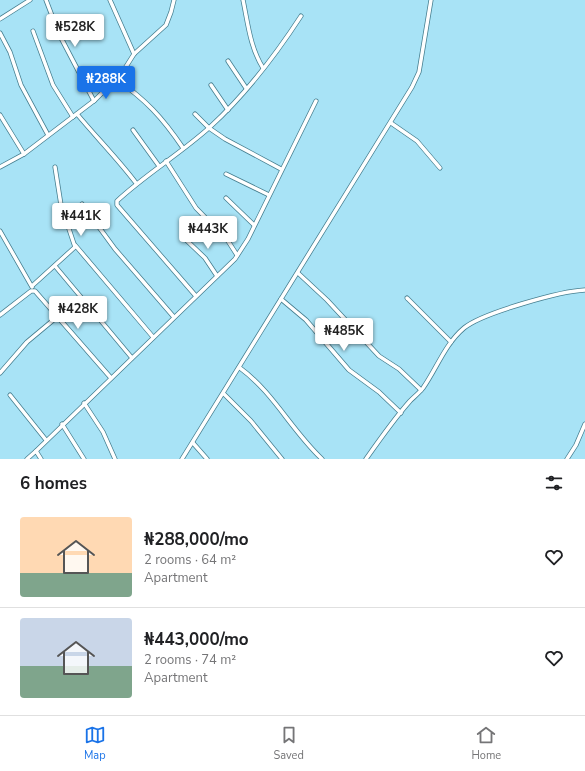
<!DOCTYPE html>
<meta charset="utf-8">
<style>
:root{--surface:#fff;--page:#f6f6f6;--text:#202124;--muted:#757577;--line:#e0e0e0;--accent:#1a73e8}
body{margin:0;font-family:"Nunito Sans",sans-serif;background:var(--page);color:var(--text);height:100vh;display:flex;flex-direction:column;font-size:15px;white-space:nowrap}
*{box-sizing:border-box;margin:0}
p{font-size:13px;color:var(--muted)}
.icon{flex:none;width:22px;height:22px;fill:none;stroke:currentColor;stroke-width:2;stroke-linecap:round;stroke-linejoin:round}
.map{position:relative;height:459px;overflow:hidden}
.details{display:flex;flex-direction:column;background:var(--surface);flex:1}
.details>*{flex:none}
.price{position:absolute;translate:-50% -34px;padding:0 9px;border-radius:4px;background:#fff;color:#222;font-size:13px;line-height:26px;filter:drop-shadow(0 1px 2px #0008)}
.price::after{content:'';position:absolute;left:50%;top:24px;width:12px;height:9px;margin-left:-6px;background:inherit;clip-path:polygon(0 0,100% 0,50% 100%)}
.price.selected{background:var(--accent);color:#fff}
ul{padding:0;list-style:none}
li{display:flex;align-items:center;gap:12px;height:100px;padding:0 20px}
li+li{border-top:1px solid var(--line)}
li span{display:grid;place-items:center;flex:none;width:112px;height:80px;border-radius:4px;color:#555}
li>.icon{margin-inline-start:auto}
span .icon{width:48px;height:48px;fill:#fffc;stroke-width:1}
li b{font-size:17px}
h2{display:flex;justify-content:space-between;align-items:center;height:48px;padding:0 20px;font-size:17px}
.dock{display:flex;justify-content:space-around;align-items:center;height:56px;border-top:1px solid var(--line);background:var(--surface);font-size:11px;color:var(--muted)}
.dock a{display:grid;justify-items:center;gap:2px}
.dock .selected{color:var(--accent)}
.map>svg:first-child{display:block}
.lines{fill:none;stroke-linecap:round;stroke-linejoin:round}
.minor-casing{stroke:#457e8f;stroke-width:5}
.minor{stroke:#fff;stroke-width:3.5}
</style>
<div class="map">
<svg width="585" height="459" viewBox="0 0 585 459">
<rect width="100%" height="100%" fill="#a8e3f6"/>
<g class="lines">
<g class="minor-casing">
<g id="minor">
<polyline points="46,0 59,34 94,101"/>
<polyline points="110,0 134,54"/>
<path d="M 243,0 C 248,24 250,47 263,68"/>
<polyline points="0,19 30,0"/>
<polyline points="33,31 53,85 73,117"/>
<polyline points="0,33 10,52 21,85 48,135"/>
<polyline points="228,61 246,88"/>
<path d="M 116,79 C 146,100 162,117 183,148"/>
<polyline points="211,85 228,110"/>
<path d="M 77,114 C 96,137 118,159 136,183"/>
<polyline points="195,114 209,128 225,139 281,169"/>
<polyline points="0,115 24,154"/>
<polyline points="391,123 417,141 440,168"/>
<polyline points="133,130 159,166"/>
<polyline points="166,161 196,208 228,241 237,255"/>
<polyline points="0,167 24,154 95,100 122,73 134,54 166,25 171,12 174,0"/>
<polyline points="226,174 269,195"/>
<polyline points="226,198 254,225"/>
<polyline points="82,204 115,249 173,316"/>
<polyline points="0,231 32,287"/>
<polyline points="183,237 205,258 217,276"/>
<polyline points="75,245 153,337"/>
<polyline points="55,266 132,358"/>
<polyline points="298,273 327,300 379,356 399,369 421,390"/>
<polyline points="32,286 75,247 61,205 55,167"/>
<path d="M 195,295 L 117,205 L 117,201 C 146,174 180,154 210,127 C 245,95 275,56 301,16"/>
<polyline points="407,298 451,342"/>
<polyline points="281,299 306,320 349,370 379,392 401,413"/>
<polyline points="0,315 31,291 35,291 111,378"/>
<path d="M 240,368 C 273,392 292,431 322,459"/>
<polyline points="0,373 27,342 57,317"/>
<polyline points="224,394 251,421 282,459"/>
<polyline points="10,395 46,440"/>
<polyline points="84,403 103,432 115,459"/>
<polyline points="62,424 84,459"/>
<polyline points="193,443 207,459"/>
<polyline points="36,451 235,259 248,239 316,101"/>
<polyline points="27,459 36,451 41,459"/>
<polyline points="182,459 412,87 419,72 431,0"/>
<path d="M 366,459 C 380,439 394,419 410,401 C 414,397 419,393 423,388 C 437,368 445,344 464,328 C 482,313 561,291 585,290"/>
<polyline points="567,459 576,445 585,424"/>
</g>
</g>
<use href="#minor" class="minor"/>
</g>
</svg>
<b class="price" style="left:75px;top:48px">₦528K</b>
<b class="price selected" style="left:106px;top:100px">₦288K</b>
<b class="price" style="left:81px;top:237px">₦441K</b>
<b class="price" style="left:208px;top:250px">₦443K</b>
<b class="price" style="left:78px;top:330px">₦428K</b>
<b class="price" style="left:344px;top:352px">₦485K</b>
</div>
<section class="details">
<h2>6 homes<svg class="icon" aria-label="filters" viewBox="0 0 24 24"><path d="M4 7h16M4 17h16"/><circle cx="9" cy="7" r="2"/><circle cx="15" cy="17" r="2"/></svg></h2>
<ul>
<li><span style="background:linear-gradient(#ffd9b3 70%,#7fa58c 0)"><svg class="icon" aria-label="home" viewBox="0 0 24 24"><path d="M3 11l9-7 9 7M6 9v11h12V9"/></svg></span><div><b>₦288,000/mo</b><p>2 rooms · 64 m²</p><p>Apartment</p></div><svg class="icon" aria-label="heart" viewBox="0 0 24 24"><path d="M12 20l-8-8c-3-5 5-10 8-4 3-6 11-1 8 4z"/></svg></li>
<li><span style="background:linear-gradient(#c9d6e8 60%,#7fa58c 0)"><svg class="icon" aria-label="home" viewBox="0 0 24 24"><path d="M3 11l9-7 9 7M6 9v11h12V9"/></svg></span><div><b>₦443,000/mo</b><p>2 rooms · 74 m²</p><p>Apartment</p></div><svg class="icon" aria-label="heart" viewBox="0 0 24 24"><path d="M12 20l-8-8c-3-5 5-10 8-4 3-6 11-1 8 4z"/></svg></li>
</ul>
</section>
<nav class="dock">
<a class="selected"><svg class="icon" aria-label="map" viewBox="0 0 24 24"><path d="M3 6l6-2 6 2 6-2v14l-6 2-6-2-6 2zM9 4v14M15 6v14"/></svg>Map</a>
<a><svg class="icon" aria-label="saved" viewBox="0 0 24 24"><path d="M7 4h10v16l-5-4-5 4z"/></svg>Saved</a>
<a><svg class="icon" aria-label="home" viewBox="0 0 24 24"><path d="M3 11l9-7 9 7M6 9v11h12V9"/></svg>Home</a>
</nav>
